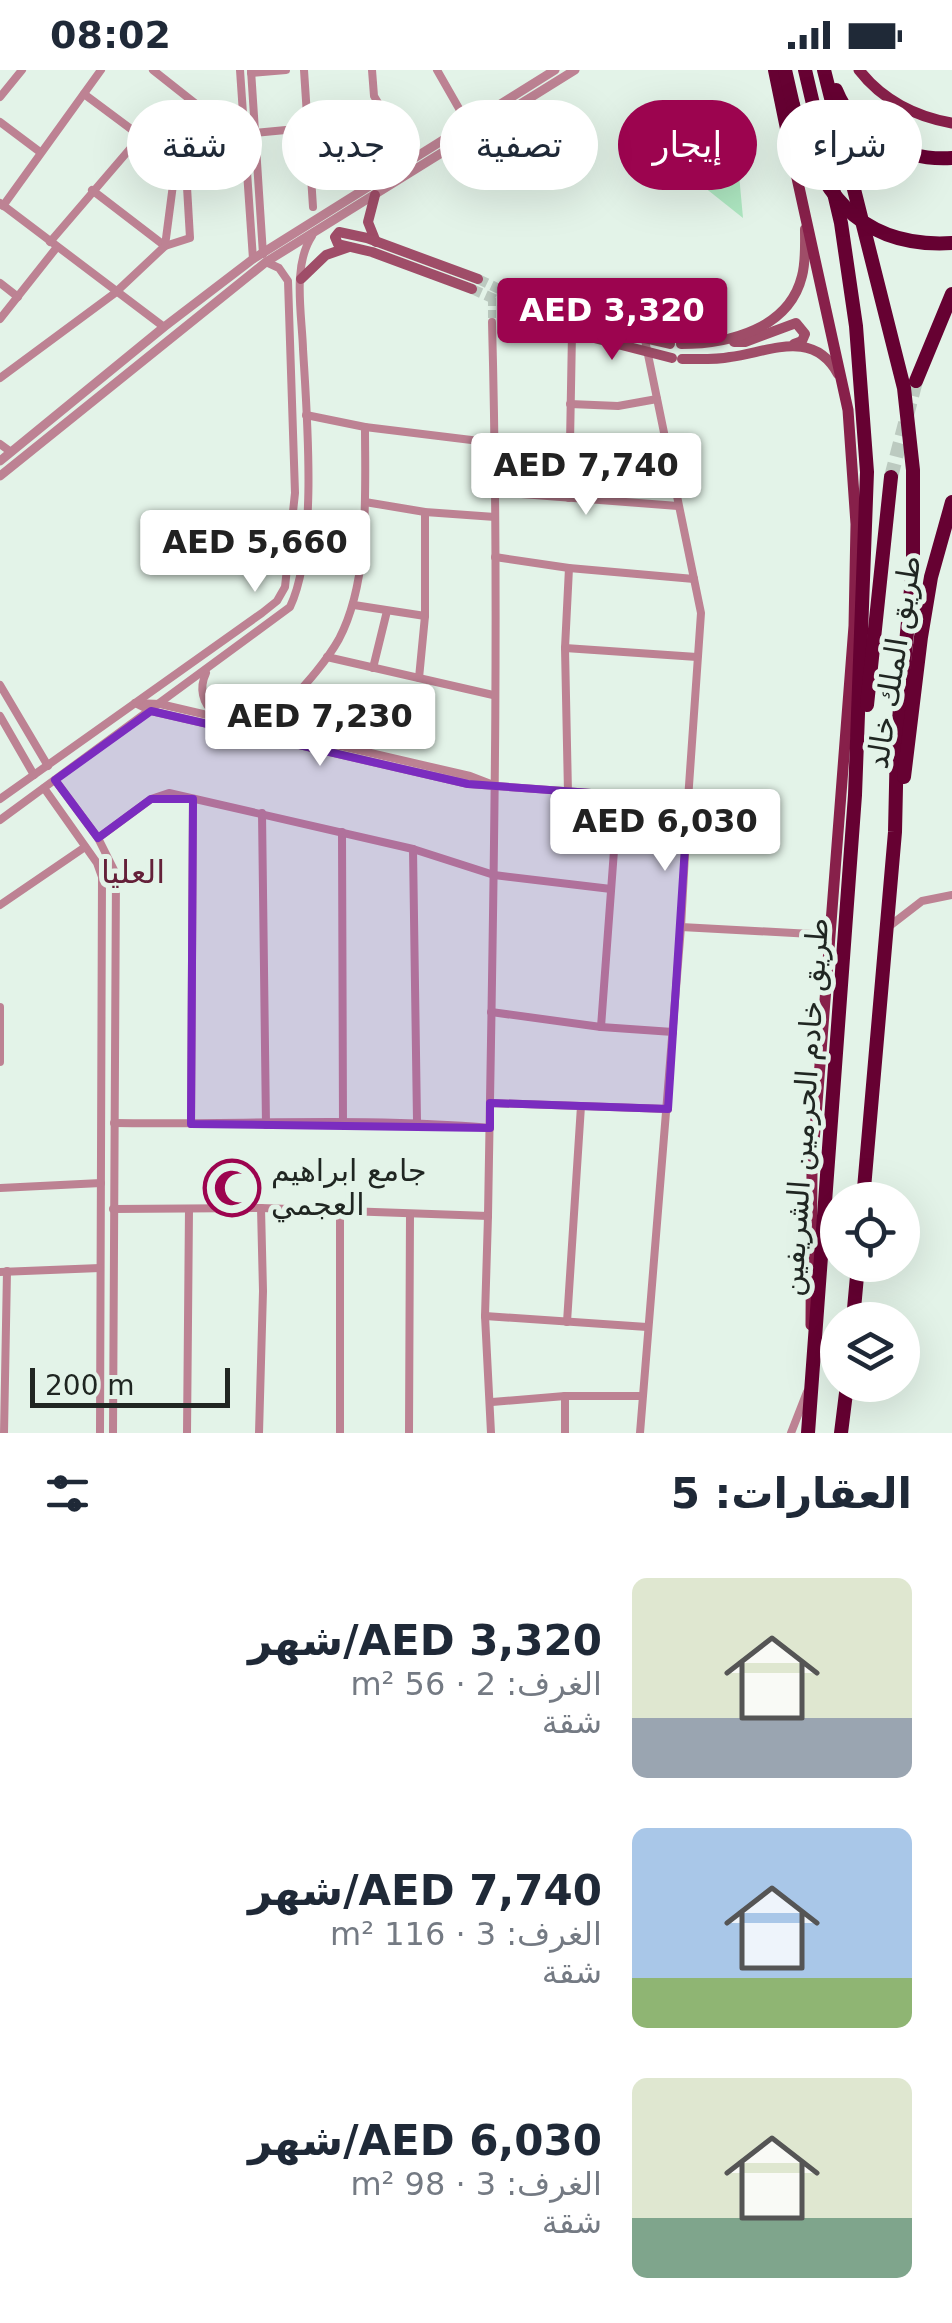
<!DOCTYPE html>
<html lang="ar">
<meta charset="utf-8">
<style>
:root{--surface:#fff;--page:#f6f6f7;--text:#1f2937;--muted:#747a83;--accent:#9c044f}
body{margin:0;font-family:"DejaVu Sans","Noto Sans Arabic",sans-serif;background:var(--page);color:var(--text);direction:rtl;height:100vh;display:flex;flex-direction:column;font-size:38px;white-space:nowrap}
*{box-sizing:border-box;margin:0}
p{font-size:32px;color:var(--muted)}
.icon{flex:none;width:55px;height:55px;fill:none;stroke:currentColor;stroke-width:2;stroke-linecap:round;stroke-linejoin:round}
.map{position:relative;height:1363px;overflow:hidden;direction:ltr}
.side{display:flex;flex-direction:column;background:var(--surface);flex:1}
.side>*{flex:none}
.banner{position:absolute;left:30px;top:30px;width:892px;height:90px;direction:rtl;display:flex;gap:20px}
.fabs{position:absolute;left:820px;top:1112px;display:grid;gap:20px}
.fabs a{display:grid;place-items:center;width:100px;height:100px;border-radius:50%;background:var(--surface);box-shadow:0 10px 40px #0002;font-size:50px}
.scale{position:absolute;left:30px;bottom:25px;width:200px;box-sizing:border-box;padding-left:10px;border:5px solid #202622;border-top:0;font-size:28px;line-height:35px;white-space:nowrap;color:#202622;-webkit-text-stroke:8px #e3f3e8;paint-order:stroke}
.price{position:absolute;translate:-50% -85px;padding:0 22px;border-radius:10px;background:#fff;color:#222;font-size:32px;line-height:65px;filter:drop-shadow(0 2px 5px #0008)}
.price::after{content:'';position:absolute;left:50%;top:60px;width:30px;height:22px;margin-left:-15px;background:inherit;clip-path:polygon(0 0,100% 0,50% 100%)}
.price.selected{background:var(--accent);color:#fff}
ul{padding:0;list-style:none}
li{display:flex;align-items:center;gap:30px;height:250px;padding:0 40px}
li span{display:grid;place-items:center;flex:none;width:280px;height:200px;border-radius:15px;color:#555}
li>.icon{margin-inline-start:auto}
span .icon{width:120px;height:120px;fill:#fffc;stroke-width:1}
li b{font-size:42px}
h2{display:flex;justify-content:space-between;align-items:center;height:120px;padding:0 40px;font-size:42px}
.tag{padding:0 35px;border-radius:45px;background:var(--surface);box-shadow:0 10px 40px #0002;font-size:35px;line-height:90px}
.tag.selected{background:var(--accent);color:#fff}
.status{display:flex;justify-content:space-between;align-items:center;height:70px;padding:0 50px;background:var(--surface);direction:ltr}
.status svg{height:28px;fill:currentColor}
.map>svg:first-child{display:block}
.green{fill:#ade6c0}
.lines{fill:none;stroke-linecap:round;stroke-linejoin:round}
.minor-tunnel{stroke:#bccac0;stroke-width:8;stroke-dasharray:8 4;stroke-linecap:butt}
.secondary-tunnel{stroke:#bccac0;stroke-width:10;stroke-dasharray:10 5;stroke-linecap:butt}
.motorway-tunnel{stroke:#bccac0;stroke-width:14;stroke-dasharray:14 7;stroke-linecap:butt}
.minor{stroke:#bd8293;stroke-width:8}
.tertiary{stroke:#bd8293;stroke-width:9}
.secondary{stroke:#9f4d68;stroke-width:10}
.primary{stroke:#87204a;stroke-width:11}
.motorway{stroke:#660132;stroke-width:14}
.motorway-bridge{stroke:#660132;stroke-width:14}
.marked{fill:#7b2cbf;fill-opacity:0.2;stroke:#7b2cbf;stroke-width:8;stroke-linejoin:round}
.labels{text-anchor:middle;stroke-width:10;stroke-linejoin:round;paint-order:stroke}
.street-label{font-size:30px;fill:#202622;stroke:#e3f3e8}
.poi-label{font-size:30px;fill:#202622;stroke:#e3f3e8;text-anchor:start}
.neighbourhood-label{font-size:32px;fill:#642039;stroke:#e3f3e8}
</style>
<div class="status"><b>08:02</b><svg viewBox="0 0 49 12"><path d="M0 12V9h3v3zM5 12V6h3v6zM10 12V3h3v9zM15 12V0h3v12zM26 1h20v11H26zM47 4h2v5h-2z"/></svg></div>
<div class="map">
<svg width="952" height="1363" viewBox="0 0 952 1363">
<rect width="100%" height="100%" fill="#e3f3e8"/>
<polygon class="green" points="735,61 743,148 699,113 708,90"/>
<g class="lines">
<polyline class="minor-tunnel" points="492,228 492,252"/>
<g class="secondary-tunnel">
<polyline points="478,209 565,250"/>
<polyline points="472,219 563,260"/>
</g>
<polyline class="motorway-tunnel" points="891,407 916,311"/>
<g class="minor">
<polyline points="153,0 244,72"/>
<polyline points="240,0 253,189"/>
<polyline points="251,0 263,184"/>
<polyline points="304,0 313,137"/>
<polyline points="372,0 374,26 412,90"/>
<polyline points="437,0 469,56"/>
<polyline points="251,3 286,0"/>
<polyline points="84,24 186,100 190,168 165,176 92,120"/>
<polyline points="0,27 22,0"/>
<polyline points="0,52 40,82"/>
<polyline points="254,63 307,58"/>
<polyline points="0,133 164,257"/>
<polyline points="3,136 101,0"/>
<polyline points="50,172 141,66"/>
<polyline points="0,213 18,227"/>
<polyline points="0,249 57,177"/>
<polyline points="645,270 701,543 688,730"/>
<polyline points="0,308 115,223 165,176 174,107 186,100"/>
<polyline points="570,334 618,336 657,329"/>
<polyline points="306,345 365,357 496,373"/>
<polyline points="0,374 11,382"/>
<polyline points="496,422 678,436"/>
<polyline points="569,428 572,263"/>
<polyline points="365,432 425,442 495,447"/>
<polyline points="495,487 569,498 694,509"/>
<polyline points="354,535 425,546"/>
<polyline points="565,578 697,587"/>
<polyline points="327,587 493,625"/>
<polyline points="373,598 387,541"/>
<path d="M 206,603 C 199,618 202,633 215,644"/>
<polyline points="419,608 425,546 425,442"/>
<polyline points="0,615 48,696"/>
<polyline points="0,646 34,705"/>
<path d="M 266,659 C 290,630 321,601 339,569 C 370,510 365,423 365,357"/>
<polyline points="55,710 98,768 116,804 113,1363"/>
<polyline points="496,716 470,706 160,634 135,633 151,641 468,714 688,730 681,857 830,865"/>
<polyline points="44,718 97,793 102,807 100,1363"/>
<polyline points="568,723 565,578 569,498"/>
<polyline points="0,729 262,543 277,531 285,517 295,423 288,211 279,198 266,192"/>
<polyline points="262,743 266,1055"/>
<path d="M 0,750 L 290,537 C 318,478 307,346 303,279 C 302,245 292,196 312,166"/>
<polyline points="342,762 343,1054"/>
<polyline points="98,768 151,729 169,723 413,779 494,805 611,819"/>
<polyline points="413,779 417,1051"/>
<polyline points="0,835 85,777"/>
<polyline points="887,858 922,831 952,825"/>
<polyline points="0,937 0,992"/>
<polyline points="491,942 601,957 673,962"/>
<polyline points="601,957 618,726"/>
<polyline points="490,1033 668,1039"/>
<path d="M 114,1053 C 239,1055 365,1047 490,1058"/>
<polyline points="191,1054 193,729"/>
<polyline points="0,1118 101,1113"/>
<path d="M 113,1139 L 261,1138 L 488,1146 C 493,848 500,550 492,252"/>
<polyline points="340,1142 340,1363"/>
<polyline points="488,1146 485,1246 491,1363"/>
<polyline points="0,1202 100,1198"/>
<polyline points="485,1246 647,1257"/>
<polyline points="567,1252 581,1036"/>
<polyline points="492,1332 565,1326 642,1326"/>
<polyline points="4,1363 7,1201"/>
<polyline points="187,1363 189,1139"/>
<polyline points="259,1363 263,1221 261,1138"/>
<polyline points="409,1363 410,1144"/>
<polyline points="565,1363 565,1326"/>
<polyline points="640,1363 681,857"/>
<polyline points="791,1363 807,1322"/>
</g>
<g class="tertiary">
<polyline points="0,391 164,257 253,189 555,0"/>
<polyline points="0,406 266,192 575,0"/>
</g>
<g class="secondary">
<polyline points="375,125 368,152 376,172"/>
<polyline points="301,209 326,185 349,177"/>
<polyline points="472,219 372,182 338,174 335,167 339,162 367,168 478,209"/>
<polyline points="565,250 670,274"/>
<polyline points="563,260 672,288"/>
<polyline points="734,272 745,272 796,253 805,264 802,271 794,274"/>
<path d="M 681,274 C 729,274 789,259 802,206 C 806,191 805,174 805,159"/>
<path d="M 682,289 C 698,289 715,290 730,287 C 769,282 813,258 838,304"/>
</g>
<g class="primary">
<path d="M 859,0 C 882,30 916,47 952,53"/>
<polyline points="788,67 848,340 856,454 854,556 812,1098 811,1255"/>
</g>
<g class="motorway">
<polyline points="775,0 790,73"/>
<polyline points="785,0 793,35"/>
<polyline points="805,0 841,153 856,256 867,402 855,725 808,1363"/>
<polyline points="824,0 904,318 913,400 913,497 897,672 895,762 863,1130"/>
<path d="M 836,20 C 855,67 903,91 952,88"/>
<polyline points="916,311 952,224"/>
<polyline points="867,635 891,407"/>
<polyline points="904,707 921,567 931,507 952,432"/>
<polyline points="853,1250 858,1195"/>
<polyline points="841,1363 847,1315"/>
</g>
<path class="motorway-bridge" d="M 793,35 C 817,117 855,179 952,173"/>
</g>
<path class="marked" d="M 151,641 L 468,714 L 688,730 L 668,1039 L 490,1033 L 490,1058 L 191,1054 L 193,729 L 151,729 L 98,768 L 55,710 Z"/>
<defs>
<g id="mosque-ring" transform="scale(2.875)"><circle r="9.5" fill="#e3f3e8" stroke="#9c044f" stroke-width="1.5"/><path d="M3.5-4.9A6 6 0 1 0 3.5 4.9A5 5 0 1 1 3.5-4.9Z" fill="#9c044f"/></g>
</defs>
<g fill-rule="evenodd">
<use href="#mosque-ring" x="232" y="1118"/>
</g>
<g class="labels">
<g class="street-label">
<text transform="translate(894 592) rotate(-81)" y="10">طريق الملك خالد</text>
<text transform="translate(805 1037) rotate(-86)" y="10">طريق خادم الحرمين الشريفين</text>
</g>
<g class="poi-label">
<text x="271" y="1111">جامع ابراهيم<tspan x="271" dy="34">العجمي</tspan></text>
</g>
<g class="neighbourhood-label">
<text x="133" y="813">العليا</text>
</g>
</g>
</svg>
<div class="fabs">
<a><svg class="icon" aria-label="locate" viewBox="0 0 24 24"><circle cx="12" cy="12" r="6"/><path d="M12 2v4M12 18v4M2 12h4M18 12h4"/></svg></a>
<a><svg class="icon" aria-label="layers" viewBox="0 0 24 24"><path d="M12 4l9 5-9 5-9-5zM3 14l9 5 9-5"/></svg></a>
</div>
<div class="scale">200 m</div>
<b class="price selected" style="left:612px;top:293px">AED 3,320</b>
<b class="price" style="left:586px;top:448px">AED 7,740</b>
<b class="price" style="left:255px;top:525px">AED 5,660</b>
<b class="price" style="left:320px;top:699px">AED 7,230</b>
<b class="price" style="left:665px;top:804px">AED 6,030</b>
<div class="banner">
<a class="tag">شراء</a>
<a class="tag selected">إيجار</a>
<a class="tag">تصفية</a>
<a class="tag">جديد</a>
<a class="tag">شقة</a>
</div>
</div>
<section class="side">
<h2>العقارات: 5<svg class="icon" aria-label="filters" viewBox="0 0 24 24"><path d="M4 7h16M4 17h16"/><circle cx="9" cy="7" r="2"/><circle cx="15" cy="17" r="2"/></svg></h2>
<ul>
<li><span style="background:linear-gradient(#dfe7d0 70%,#9aa5b1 0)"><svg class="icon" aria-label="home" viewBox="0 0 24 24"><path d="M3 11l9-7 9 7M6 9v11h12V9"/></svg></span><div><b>AED 3,320/شهر</b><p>الغرف: 2 · 56 m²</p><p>شقة</p></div></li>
<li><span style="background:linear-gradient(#a9c7e8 75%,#8fb573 0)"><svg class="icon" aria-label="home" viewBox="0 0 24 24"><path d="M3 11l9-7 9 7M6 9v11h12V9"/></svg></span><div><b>AED 7,740/شهر</b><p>الغرف: 3 · 116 m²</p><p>شقة</p></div></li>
<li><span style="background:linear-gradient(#dfe7d0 70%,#7fa58c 0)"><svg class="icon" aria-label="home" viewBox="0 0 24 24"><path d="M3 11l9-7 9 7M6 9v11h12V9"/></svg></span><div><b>AED 6,030/شهر</b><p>الغرف: 3 · 98 m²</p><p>شقة</p></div></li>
</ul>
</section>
